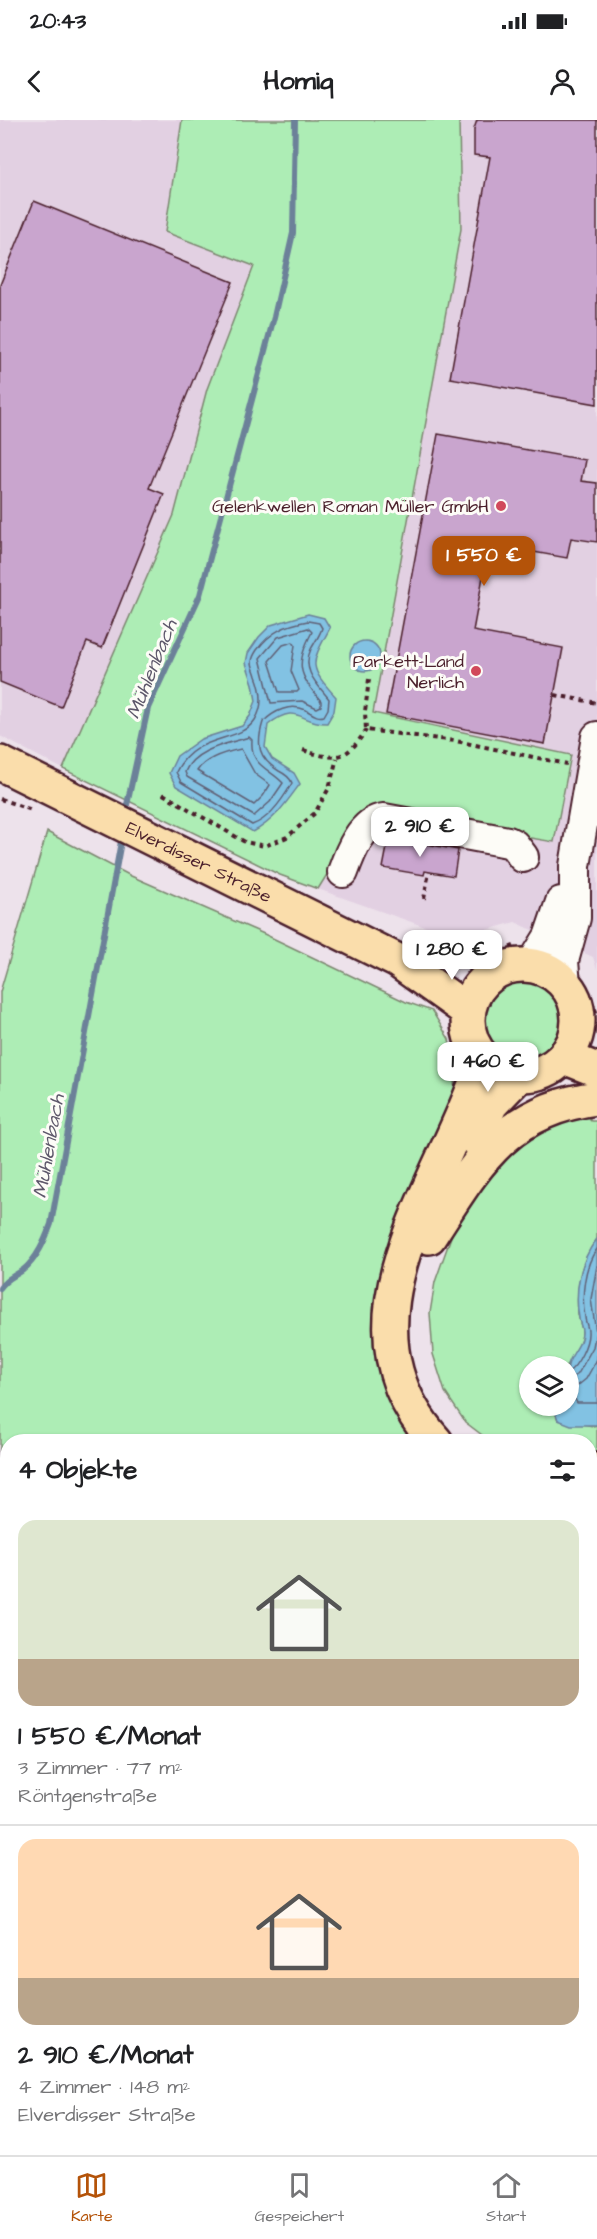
<!DOCTYPE html>
<html lang="de">
<meta charset="utf-8">
<style>
:root{--surface:#fff;--page:#f2f2f2;--text:#202124;--muted:#757577;--line:#e0e0e0;--accent:#b45309}
body{margin:0;font-family:"Architects Daughter",sans-serif;background:var(--page);color:var(--text);height:100vh;display:flex;flex-direction:column;font-size:22px;white-space:nowrap}
*{box-sizing:border-box;margin:0}
p{font-size:20px;color:var(--muted)}
.icon{flex:none;width:33px;height:33px;fill:none;stroke:currentColor;stroke-width:2;stroke-linecap:round;stroke-linejoin:round}
.map{position:relative;flex:1;overflow:hidden}
.drawer{position:absolute;left:0px;top:1314px;width:597px;height:722px;display:flex;flex-direction:column;background:var(--surface);border-radius:24px 24px 0 0;box-shadow:0 2px 4px #0004}
.drawer>*{flex:none}
.controls{position:absolute;left:519px;top:1236px;display:grid;gap:12px}
.controls a{display:grid;place-items:center;width:60px;height:60px;border-radius:50%;background:var(--surface);box-shadow:0 2px 4px #0004;font-size:30px}
.price{position:absolute;translate:-50% -51px;padding:0 14px;border-radius:12px;background:#fff;color:#222;font-size:20px;line-height:39px;filter:drop-shadow(0 2px 3px #0008)}
.price::after{content:'';position:absolute;left:50%;top:36px;width:18px;height:14px;margin-left:-9px;background:inherit;clip-path:polygon(0 0,100% 0,50% 100%)}
.price.selected{background:var(--accent);color:#fff}
ul{padding:0;list-style:none}
li{display:grid;align-content:center;gap:12px;height:318px;padding:0 18px}
li+li{border-top:2px solid var(--line)}
li span{display:grid;place-items:center;height:186px;border-radius:18px;color:#555}
li>.icon{margin-inline-start:auto}
span .icon{width:108px;height:108px;fill:#fffc;stroke-width:1}
li b{font-size:26px}
h2{display:flex;justify-content:space-between;align-items:center;height:72px;padding:0 18px;font-size:26px}
.status{display:flex;justify-content:space-between;align-items:center;height:42px;padding:0 30px;background:var(--surface);direction:ltr}
.status svg{height:16px;fill:currentColor}
header{display:flex;justify-content:space-between;align-items:center;height:78px;padding:0 18px;background:var(--surface);font-size:27px;font-weight:800}
.tab-bar{display:flex;justify-content:space-around;align-items:center;height:84px;border-top:2px solid var(--line);background:var(--surface);font-size:16px;color:var(--muted)}
.tab-bar a{display:grid;justify-items:center;gap:3px}
.tab-bar .selected{color:var(--accent)}
.map>svg:first-child{display:block}
.built{fill:#e2d0e2}
.green{fill:#adedb5;stroke:#7c8670;stroke-width:1.5}
.water{fill:#82c2e3;stroke:#6c8199;stroke-width:1.5}
.lines{fill:none;stroke-linecap:round;stroke-linejoin:round}
.shore{stroke:#606075;stroke-width:1.5}
.stream{stroke:#6c8199;stroke-width:6}
.building{fill:#c9a5ce;stroke:#4a1f2b;stroke-width:1.5}
.minor-casing{stroke:#4a1f2b;stroke-width:34}
.major-casing{stroke:#4a1f2b;stroke-width:38}
.path{stroke:#4a1f2b;stroke-width:4;stroke-dasharray:4.5 4.5;stroke-linecap:butt}
.minor{stroke:#fdfcf7;stroke-width:30}
.major{stroke:#faddab;stroke-width:33}
.poi-dot{fill:#d1495b;stroke:#fdfcf7;stroke-width:2}
.labels{text-anchor:middle;stroke-width:6;stroke-linejoin:round;paint-order:stroke}
.poi-label{font-size:18px;fill:#4a1f2b;stroke:#fdfcf7;text-anchor:end}
.street-label{font-size:18px;fill:#4a1f2b;stroke:#fdfcf7}
.water-label{font-size:20px;font-style:italic;fill:#5e586b;stroke:#fdfcf7}
</style>
<div class="status"><b>20:43</b><svg viewBox="0 0 49 12"><path d="M0 12V9h3v3zM5 12V6h3v6zM10 12V3h3v9zM15 12V0h3v12zM26 1h20v11H26zM47 4h2v5h-2z"/></svg></div>
<header><svg class="icon" aria-label="back" viewBox="0 0 24 24"><path d="M15 5l-7 7 7 7"/></svg>Homiq<svg class="icon" aria-label="person" viewBox="0 0 24 24"><circle cx="12" cy="8" r="4"/><path d="M4 21q1-7 8-7t8 7"/></svg></header>
<div class="map">
<svg width="597" height="2035" viewBox="0 0 597 2035">
<rect width="100%" height="100%" fill="#ede2eb"/>
<filter id="ink" filterUnits="userSpaceOnUse"><feTurbulence type="fractalNoise" baseFrequency=".0167" numOctaves="2"/><feDisplacementMap in="SourceGraphic" scale="12" xChannelSelector="R" yChannelSelector="G"/><feConvolveMatrix kernelMatrix="1 2 1 2 8 2 1 2 1" color-interpolation-filters="sRGB"/></filter>
<g filter="url(#ink)">
<g class="built">
<polygon points="0,0 182,0 165,111 254,145 207,269 174,395 63,649 0,616"/>
<polygon points="459,0 597,0 597,849 593,837 515,802 476,813 450,813 431,809 318,769 367,690 554,722 571,635 373,594 461,109"/>
</g>
<g class="green">
<polygon points="182,0 459,0 461,109 373,593 571,635 554,722 367,690 318,769 280,755 63,649 174,395 207,269 254,146 165,112"/>
<polygon points="47,712 131,756 264,814 406,882 432,891 449,919 454,948 455,991 383,1183 429,1321 8,1322 7,1519 0,1517 0,872"/>
<circle cx="523" cy="900" r="41"/>
<path d="M 588,994 L 591,1001 L 597,1001 L 597,1119 C 580,1141 576,1167 578,1194 C 579,1200 582,1207 582,1212 C 582,1224 573,1237 567,1246 L 530,1246 L 530,1286 L 553,1286 L 558,1300 L 593,1306 L 597,1305 L 597,1342 L 590,1344 L 590,1322 L 490,1321 L 465,1302 L 445,1272 L 433,1234 L 430,1193 L 435,1162 L 452,1114 L 484,1055 L 519,1019 Z"/>
<polygon points="597,1364 597,1863 590,1859 590,1365"/>
</g>
<g class="water">
<path d="M 308,494 L 324,498 L 330,508 C 310,545 308,546 336,577 L 334,591 L 327,603 C 300,604 298,581 268,605 L 265,627 L 272,639 L 294,653 L 300,664 C 286,683 274,701 253,712 L 176,666 L 169,653 L 177,636 L 201,619 L 242,606 L 250,596 L 256,581 L 253,564 L 246,543 L 248,533 L 259,517 L 271,505 Z"/>
<circle cx="365" cy="536" r="15"/>
<path d="M 597,1119 L 597,1305 L 571,1305 L 558,1300 L 553,1286 L 568,1286 C 568,1274 566,1254 568,1245 C 571,1233 583,1224 582,1211 C 582,1207 579,1202 579,1198 C 574,1171 580,1140 597,1119 Z"/>
</g>
<g class="lines">
<g class="shore">
<path d="M 308,501 L 319,503 L 322,508 C 320,515 315,522 311,529 C 301,550 317,564 329,579 L 328,589 L 324,596 C 317,598 313,594 306,590 C 290,583 274,591 263,602 C 256,625 258,638 279,651 C 285,654 290,657 292,663 C 283,679 270,699 252,705 L 181,662 L 176,652 C 195,612 239,624 255,600 C 264,586 262,571 256,556 C 255,552 252,546 252,542 C 252,538 255,533 257,530 C 271,511 286,505 308,501 Z"/>
<path d="M 308,508 L 312,512 C 295,544 298,554 321,581 L 321,586 L 317,588 L 302,581 L 271,583 L 260,538 L 278,517 Z"/>
<polygon points="293,522 295,525 291,551 299,570 297,572 279,572 269,541 283,525"/>
<path d="M 249,617 L 252,620 C 250,646 269,648 283,663 L 270,682 L 254,696 L 187,657 L 185,652 C 194,629 227,624 249,617 Z"/>
<path d="M 241,629 L 255,654 L 270,665 L 263,676 L 254,685 L 197,651 C 205,638 226,632 241,629 Z"/>
<polyline points="597,1239 586,1259 571,1271 577,1283 597,1283"/>
<path d="M 568,1252 C 578,1246 589,1223 588,1211 C 588,1206 585,1202 585,1197 C 581,1176 584,1146 597,1129"/>
<polyline points="568,1260 578,1254 593,1227 596,1212 591,1179 597,1146"/>
</g>
<g class="stream">
<polyline points="125,694 148,588 200,475 274,197 293,113 295,0"/>
<path d="M 0,1168 C 7,1158 13,1157 23,1150 C 37,1139 45,1120 51,1104 L 122,716"/>
</g>
</g>
<g class="building">
<polygon points="477,0 597,0 597,284 450,258 490,37 474,35 474,9"/>
<polygon points="34,81 233,162 149,368 164,374 102,528 87,522 61,587 0,562 0,165"/>
<polygon points="438,314 585,340 581,361 597,363 597,422 571,418 567,438 489,424 473,511 563,528 545,624 386,594"/>
<polygon points="389,717 458,730 454,756 425,751 424,755 383,748"/>
</g>
<g class="lines">
<g class="minor-casing">
<g id="minor">
<path d="M 343,752 C 350,732 362,701 384,699 L 508,722 L 514,725 L 523,737"/>
<polyline points="531,846 549,817 561,782"/>
<polyline points="565,865 563,841 575,798 575,746 597,617"/>
</g>
</g>
<g class="major-casing">
<g id="major">
<path id="s1" d="M 0,643 L 398,841 L 468,891"/>
<circle cx="523" cy="900" r="55"/>
<polyline points="564,937 597,950"/>
<polyline points="474,1018 491,984 518,956"/>
<path d="M 429,1117 C 476,1045 504,990 597,978"/>
<path d="M 436,1322 C 330,1203 437,1073 479,954 L 479,944 L 474,927"/>
<polyline points="590,1352 597,1350"/>
</g>
</g>
<g class="path">
<polyline points="369,559 365,592 366,610 456,621 567,644"/>
<polyline points="555,575 597,583"/>
<path d="M 303,630 C 336,641 346,641 366,610"/>
<polyline points="163,674 245,722 265,726 287,717 315,693 329,668 337,638"/>
<polyline points="0,679 32,690"/>
<polyline points="424,779 429,752"/>
<polyline points="453,847 456,841 476,840 514,826"/>
<polyline points="588,872 597,894"/>
</g>
<use href="#minor" class="minor"/>
<use href="#major" class="major"/>
</g>
</g>
<g class="poi-dot">
<circle cx="501" cy="386" r="6"/>
<circle cx="476" cy="551" r="6"/>
</g>
<g class="labels">
<g class="poi-label">
<text x="489" y="392">Gelenkwellen Roman Müller GmbH</text>
<text x="464" y="547">Parkett-Land<tspan x="464" dy="21">Nerlich</tspan></text>
</g>
<g class="street-label">
<text dy="6" stroke="none"><textPath href="#s1" startOffset="222">Elverdisser Straße</textPath></text>
</g>
<g class="water-label">
<text transform="translate(151 549) rotate(-68)" y="7">Mühlenbach</text>
<text transform="translate(48 1026) rotate(-80)" y="7">Mühlenbach</text>
</g>
</g>
</svg>
<div class="controls">
<a><svg class="icon" aria-label="layers" viewBox="0 0 24 24"><path d="M12 4l9 5-9 5-9-5zM3 14l9 5 9-5"/></svg></a>
</div>
<b class="price selected" style="left:484px;top:467px">1 550 €</b>
<b class="price" style="left:420px;top:738px">2 910 €</b>
<b class="price" style="left:452px;top:861px">1 280 €</b>
<b class="price" style="left:488px;top:973px">1 460 €</b>
<section class="drawer">
<h2>4 Objekte<svg class="icon" aria-label="filters" viewBox="0 0 24 24"><path d="M4 7h16M4 17h16"/><circle cx="9" cy="7" r="2"/><circle cx="15" cy="17" r="2"/></svg></h2>
<ul>
<li><span style="background:linear-gradient(#dfe7d0 75%,#b9a48a 0)"><svg class="icon" aria-label="home" viewBox="0 0 24 24"><path d="M3 11l9-7 9 7M6 9v11h12V9"/></svg></span><div><b>1 550 €/Monat</b><p>3 Zimmer · 77 m²</p><p>Röntgenstraße</p></div></li>
<li><span style="background:linear-gradient(#ffd9b3 75%,#b9a48a 0)"><svg class="icon" aria-label="home" viewBox="0 0 24 24"><path d="M3 11l9-7 9 7M6 9v11h12V9"/></svg></span><div><b>2 910 €/Monat</b><p>4 Zimmer · 148 m²</p><p>Elverdisser Straße</p></div></li>
</ul>
</section>
</div>
<nav class="tab-bar">
<a class="selected"><svg class="icon" aria-label="map" viewBox="0 0 24 24"><path d="M3 6l6-2 6 2 6-2v14l-6 2-6-2-6 2zM9 4v14M15 6v14"/></svg>Karte</a>
<a><svg class="icon" aria-label="saved" viewBox="0 0 24 24"><path d="M7 4h10v16l-5-4-5 4z"/></svg>Gespeichert</a>
<a><svg class="icon" aria-label="home" viewBox="0 0 24 24"><path d="M3 11l9-7 9 7M6 9v11h12V9"/></svg>Start</a>
</nav>
